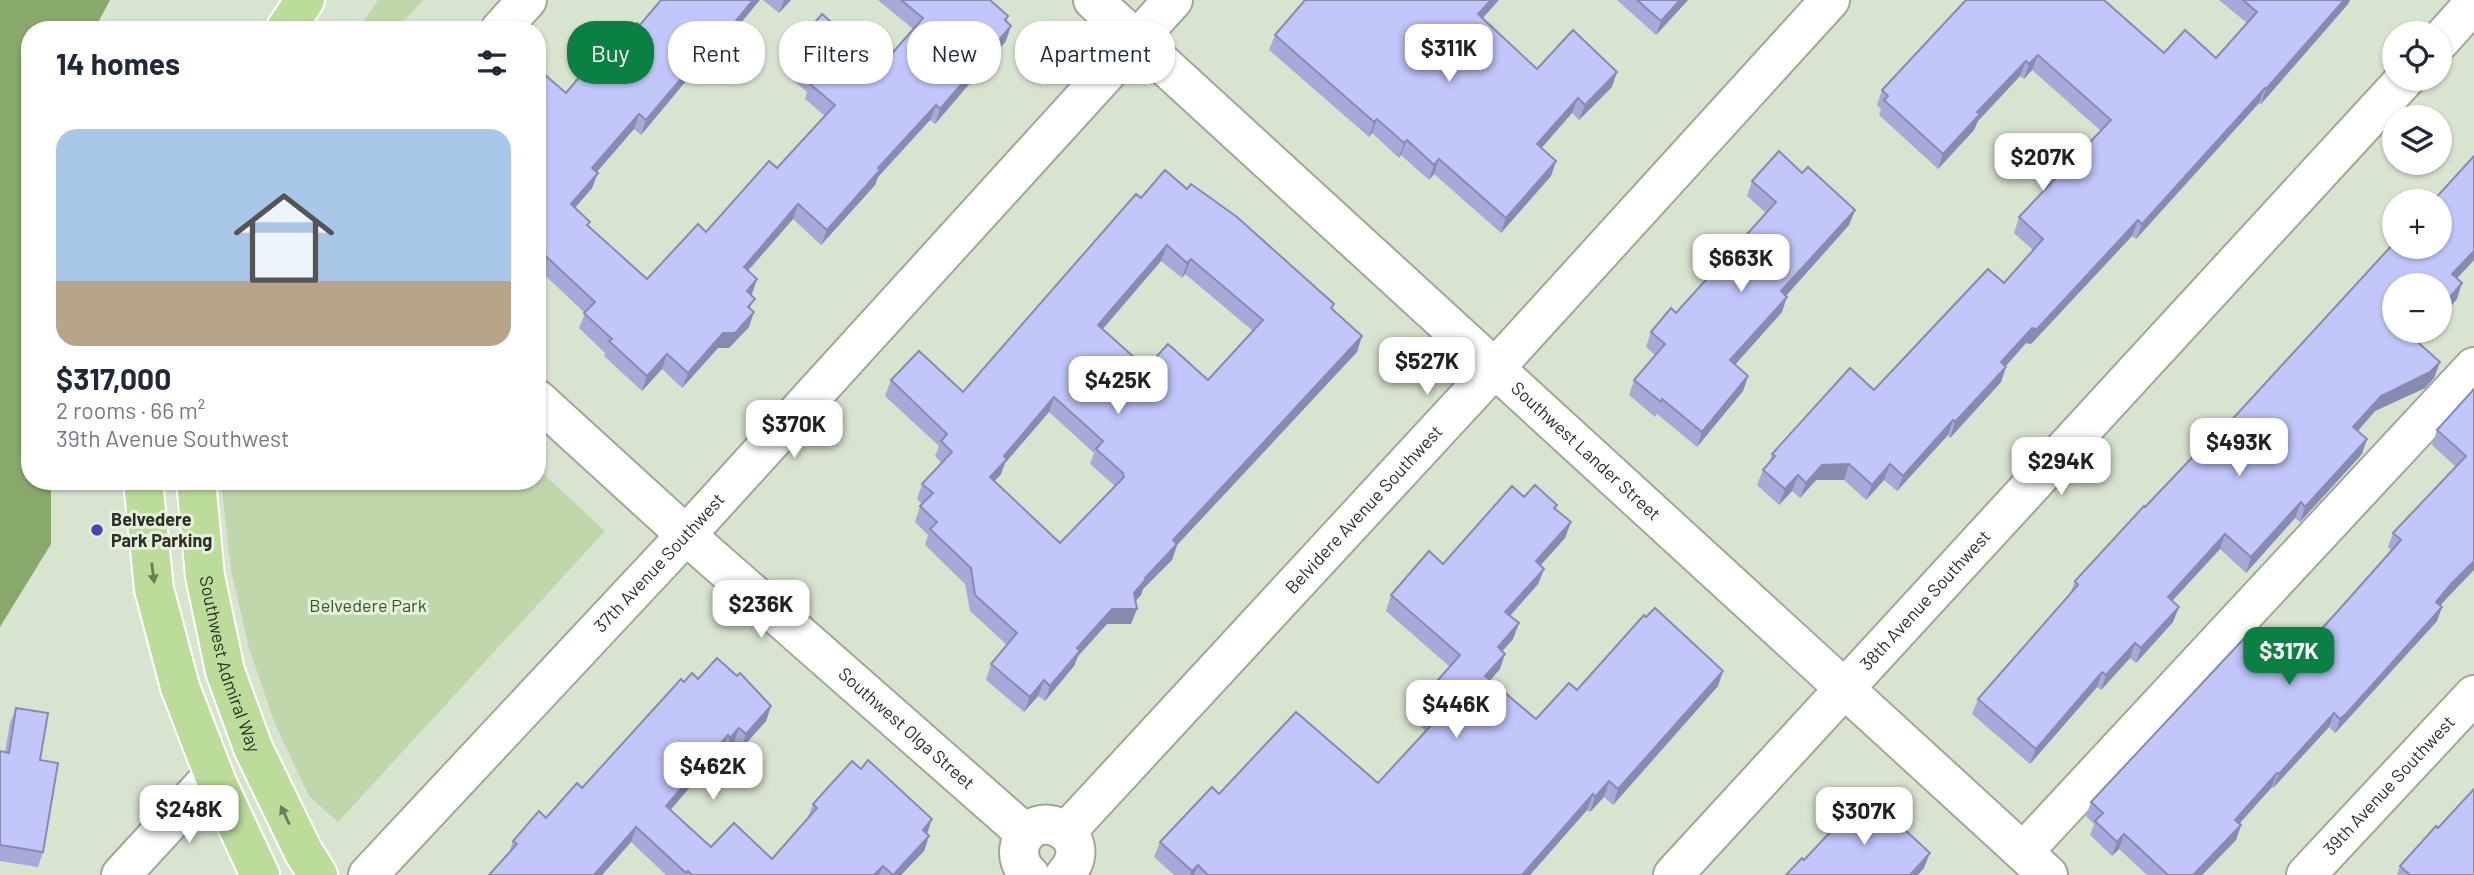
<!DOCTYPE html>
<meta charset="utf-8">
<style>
:root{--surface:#fff;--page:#f2f2f3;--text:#1f2937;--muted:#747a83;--line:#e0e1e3;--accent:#0b8043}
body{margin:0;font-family:Barlow,sans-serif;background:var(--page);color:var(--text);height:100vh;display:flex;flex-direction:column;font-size:26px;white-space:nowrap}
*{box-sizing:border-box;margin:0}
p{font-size:23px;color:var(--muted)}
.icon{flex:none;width:38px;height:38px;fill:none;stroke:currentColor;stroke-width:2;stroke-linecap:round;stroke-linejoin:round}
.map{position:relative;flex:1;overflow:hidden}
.drawer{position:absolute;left:21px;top:21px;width:525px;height:469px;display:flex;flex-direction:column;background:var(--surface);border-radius:28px;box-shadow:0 2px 5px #0004}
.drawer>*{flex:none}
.top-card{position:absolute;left:567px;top:21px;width:665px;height:63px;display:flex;gap:14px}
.tools{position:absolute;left:2382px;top:21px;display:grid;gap:14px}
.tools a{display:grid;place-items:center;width:70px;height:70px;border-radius:50%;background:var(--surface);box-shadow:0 2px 5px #0004;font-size:35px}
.price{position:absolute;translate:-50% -60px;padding:0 16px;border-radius:14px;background:#fff;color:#222;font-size:23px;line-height:46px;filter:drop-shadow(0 2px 4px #0008)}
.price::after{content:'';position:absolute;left:50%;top:42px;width:21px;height:16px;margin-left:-10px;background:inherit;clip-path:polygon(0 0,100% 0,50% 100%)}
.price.current{background:var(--accent);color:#fff}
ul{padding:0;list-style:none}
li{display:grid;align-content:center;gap:14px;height:371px;padding:0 35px}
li+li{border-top:2px solid var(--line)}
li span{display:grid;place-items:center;height:217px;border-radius:21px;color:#555}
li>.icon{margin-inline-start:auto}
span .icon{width:126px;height:126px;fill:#fffc;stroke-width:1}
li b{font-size:30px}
h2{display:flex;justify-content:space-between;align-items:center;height:84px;padding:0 35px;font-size:30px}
.chip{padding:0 24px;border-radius:28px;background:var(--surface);box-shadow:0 2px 5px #0004;font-size:24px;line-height:63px}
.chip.current{background:var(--accent);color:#fff}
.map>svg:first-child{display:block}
.green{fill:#c0d7ac}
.forest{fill:#89a86b}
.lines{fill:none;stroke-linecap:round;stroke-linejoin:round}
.minor-casing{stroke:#9ea895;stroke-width:42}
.major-casing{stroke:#fff;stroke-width:42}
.minor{stroke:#fff;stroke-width:38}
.major{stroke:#bcdc99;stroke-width:38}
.wall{fill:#a7aad8;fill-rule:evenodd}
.shaded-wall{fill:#888bb0}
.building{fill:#c2c6fb;stroke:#888bb0;stroke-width:2;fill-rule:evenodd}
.oneway{fill:#6c7d5a}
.poi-dot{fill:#4c41b8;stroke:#e6f1dd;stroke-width:2.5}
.labels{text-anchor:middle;stroke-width:6;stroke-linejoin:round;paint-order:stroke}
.street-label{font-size:18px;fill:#2b2f27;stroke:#e6f1dd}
.poi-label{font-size:18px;font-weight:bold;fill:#2b2f27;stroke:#e6f1dd;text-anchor:start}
.park-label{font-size:18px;fill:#3b5818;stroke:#e6f1dd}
</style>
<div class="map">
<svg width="2474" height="875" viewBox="0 0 2474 875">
<rect width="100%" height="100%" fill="#d9e4d0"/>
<g class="green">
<polygon points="378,0 423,0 396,30 358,30"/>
<polygon points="537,468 605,531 338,822 309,796 275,724 249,648 231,570 221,481 537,481"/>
</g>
<polygon class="forest" points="0,0 110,0 94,30 30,30 30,481 51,481 51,544 0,627"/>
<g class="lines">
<g class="minor-casing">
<g id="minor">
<path id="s1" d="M 1093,0 L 2048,875"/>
<polyline points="500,30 527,0"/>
<polyline points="2440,41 2474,3"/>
<path id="s2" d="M 537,399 L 686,535 L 1026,834"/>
<path id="s3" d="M 1066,832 L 1495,368 L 1830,0"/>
<polyline points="2023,852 2474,367"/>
<polyline points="121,875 213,775"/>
<path id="s4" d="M 368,875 L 686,535 L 1173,0"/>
<path d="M 1030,875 C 1021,867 1017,857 1020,845 C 1033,802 1101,835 1065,875"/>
<path id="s5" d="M 1673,875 L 2405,79"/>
<path id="s6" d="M 2306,875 L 2474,695"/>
</g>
</g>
<g class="major-casing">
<g id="major">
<polyline points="285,30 305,0"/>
<polyline points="143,481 154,589 180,687 217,783 260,875"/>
<path id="s7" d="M 196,481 L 205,576 L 225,671 L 253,748 L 303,851 L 318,875"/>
</g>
</g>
<use href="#minor" class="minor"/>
<use href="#major" class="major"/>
</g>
<g class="wall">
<polygon points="763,0 791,0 779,13"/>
<polygon points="878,0 990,0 1008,16 1006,22 1006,41 935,124 930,120 878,177 875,185 821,245 793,219 748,271 757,279 751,295 751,309 749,327 729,348 718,348 682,388 662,369 642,391 604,356 605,353 579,328 585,313 537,268 537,68 566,93 622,40 640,25 730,37 725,52 705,76 696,69 641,135 634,129 597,172 592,188 575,208 589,226 647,279 706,232 777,168 825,116 805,99 807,92 795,82 800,67 804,63 795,55 800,40 881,66 913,29"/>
<polygon points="1617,0 1688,0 1656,35"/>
<polygon points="1966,0 2164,53 2216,58 2247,23 2219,0 2350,0 2348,4 2261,104 2259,103 2136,239 2132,236 2031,344 2026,343 2006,366 2001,382 1950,438 1948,435 1897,491 1884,480 1866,500 1844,480 1816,480 1800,498 1792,491 1779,505 1757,485 1763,470 1769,463 1772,454 1874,390 2004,283 2033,250 2014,233 2019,217 2101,131 2032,70 2024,79 2020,76 1978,121 1974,130 1938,169 1879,115 1881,109 1877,105 1882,90"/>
<polygon points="1482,18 1537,69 1612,87 1579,120 1572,113 1541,148 1556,161 1551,176 1501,233 1434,174 1429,180 1401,155 1399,158 1372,133 1369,137 1269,50 1275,35"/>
<polygon points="2474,156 2474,260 2457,278 2457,299 2440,318 2440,285 2394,331 2428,331 2417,342 2440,362 2434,378 2425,388 2375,411 2358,431 2362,454 2300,522 2295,518 2246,573 2220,549 2172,601 2173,622 2136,663 2130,658 2101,690 2097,687 2030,764 1972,714 1978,699 2070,594 2075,581 2145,507 2206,448"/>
<polygon points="1802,173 1855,210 1849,225 1786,296 1782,312 1735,364 1748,376 1743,391 1697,447 1657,414 1655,417 1629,395 1634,380 1655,355 1646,347 1651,332 1676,313 1766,213 1747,196 1752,181"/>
<path d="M 1187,189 L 1334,304 L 1332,309 L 1362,336 L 1357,352 L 1177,545 L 1172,560 L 1143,589 L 1141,595 L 1135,601 L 1131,624 L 1107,624 L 1078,656 L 1074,666 L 1045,701 L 1038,696 L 1024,712 L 986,680 L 991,664 L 1007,645 L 970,611 L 965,584 L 925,545 L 928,535 L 915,522 L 920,506 L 922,504 L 917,499 L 922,484 L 942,463 L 935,456 L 939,446 L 885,396 L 891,380 L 963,392 L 1141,198 ZM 1161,261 L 1182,278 L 1185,274 L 1253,331 L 1208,380 L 1146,368 L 1103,329 ZM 1049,412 L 1094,453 L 1090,464 L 1115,486 L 1060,543 L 994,482 L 1001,474 L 1005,463 Z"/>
<polygon points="2474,389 2446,599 2440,606 2442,607 2437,621 2340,728 2335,733 2329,727 2273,788 2272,787 2239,824 2241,825 2236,840 2202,875 2147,875 2119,849 2112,856 2090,835 2094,824 2086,816 2091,802 2288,665 2337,612 2391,550 2388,547 2393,533 2456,467 2432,445 2437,430"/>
<polygon points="1524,497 1557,505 1556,509 1571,522 1565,538 1540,566 1544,569 1538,584 1510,616 1519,623 1513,639 1502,651 1500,669 1490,680 1536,719 1577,690 1723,671 1718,686 1613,805 1604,797 1590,812 1587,810 1530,875 1174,875 1154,857 1160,842 1219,794 1378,783 1426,731 1413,719 1418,703 1450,667 1386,611 1391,595 1443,564"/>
<polygon points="698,679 771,706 766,721 741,749 734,743 725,753 722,750 670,810 711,847 772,859 807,819 813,804 927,834 929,836 924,851 901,875 666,875 631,842 602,875 489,875 509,853 513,841 546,818 582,788 684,682"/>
<polygon points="16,708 40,760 43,852 38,867 0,861 0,752 5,752 10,723"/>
<polygon points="2438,828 2474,875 2397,875 2400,866"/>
</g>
<g class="shaded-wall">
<polygon points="753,0 760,0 720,48 726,33"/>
<polygon points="784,0 791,0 779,13"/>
<polygon points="1491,0 1499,0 1473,29 1478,14"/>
<polygon points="1680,0 1688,0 1656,35 1661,21"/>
<polygon points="2344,0 2350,0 2348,4 2261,104 2266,89"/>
<polygon points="1011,26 1006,41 935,124 940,109"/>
<polygon points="730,37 725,52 705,76 710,61"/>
<polygon points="702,54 696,69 641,135 646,120"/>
<polygon points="2038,55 2032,70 2024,79 2029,64"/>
<polygon points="2026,61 2020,76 1978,121 1974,130 1938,169 1943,154 1977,112"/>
<polygon points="1617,72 1612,87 1579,120 1585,105"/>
<polygon points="2265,88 2259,103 2136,239 2142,224"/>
<polygon points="1578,98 1572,113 1532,159 1537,144"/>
<polygon points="936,105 930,120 878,177 875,185 821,245 827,230 878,168"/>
<polygon points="639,114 634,129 587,183 592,168"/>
<polygon points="1377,119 1372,133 1369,137 1374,122"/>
<polygon points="1407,140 1401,155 1399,158 1404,143"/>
<polygon points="1439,159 1434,174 1429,180 1434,165"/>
<polygon points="1556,161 1551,176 1501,233 1506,218"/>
<polygon points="598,173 592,188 565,219 571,204"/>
<polygon points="798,204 793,219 738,282 744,267"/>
<polygon points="1855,210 1849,225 1776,307 1781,291"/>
<polygon points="2138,220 2132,236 2031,344 2026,343 1996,377 2001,362 2032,328"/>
<polygon points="1167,245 1161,261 1093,340 1098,325"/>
<polygon points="2474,251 2474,260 2447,289 2452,274"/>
<polygon points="1191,259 1185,274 1182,278 1187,263"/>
<polygon points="757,279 752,294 741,306 747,291"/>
<polygon points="2462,283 2457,299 2440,318 2440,309"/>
<polygon points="1787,297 1782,312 1725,376 1730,360"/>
<polygon points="754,312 749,327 729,348 718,348 682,388 688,373 723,333"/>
<polygon points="2420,331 2428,331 2407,354 2413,338"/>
<polygon points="1362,336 1357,352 1177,545 1172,560 1143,589 1141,595 1129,608 1134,593 1173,540"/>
<polygon points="667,354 662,369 642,391 647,376"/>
<polygon points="2440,362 2434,378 2425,388 2375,411 2348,442 2353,427 2381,396"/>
<polygon points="2006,367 2001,382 1950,438 1955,422"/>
<polygon points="1748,376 1743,391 1697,447 1702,432"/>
<polygon points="1054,397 1049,412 1005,463 1001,474 984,493 990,477 1004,456"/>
<polygon points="1953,420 1948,435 1897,491 1903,476"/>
<polygon points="2367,439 2362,454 2300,522 2305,507"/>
<polygon points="1849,464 1844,480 1816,480 1800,498 1806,483 1822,465"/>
<polygon points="1890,464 1884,480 1866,500 1872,485"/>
<polygon points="1798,475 1792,491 1779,505 1785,489"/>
<polygon points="2301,502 2295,518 2246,573 2251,557"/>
<polygon points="1571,522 1565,538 1530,577 1536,561"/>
<polygon points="2225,534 2220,549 2162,612 2168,597"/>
<polygon points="2474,561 2474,570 2446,599 2431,616 2436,602 2451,584"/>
<polygon points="1544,569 1538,584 1500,627 1505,612"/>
<polygon points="2179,607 2173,622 2136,663 2141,648"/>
<polygon points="2442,607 2437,621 2335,733 2340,719"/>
<polygon points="1112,609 1137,609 1131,624 1107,624 1078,656 1074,666 1045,701 1050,686 1077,648"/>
<polygon points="1519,623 1513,639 1492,663 1498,647"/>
<polygon points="2135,643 2130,658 2101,690 2106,675"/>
<polygon points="1505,654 1500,669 1480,692 1485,676"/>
<polygon points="1723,671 1718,686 1613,805 1618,789"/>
<polygon points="2102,672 2097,687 2030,764 2036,749"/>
<polygon points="1044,680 1038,696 1024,712 1030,697"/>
<polygon points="771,706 766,721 741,749 746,734"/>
<polygon points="2334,713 2329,727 2273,788 2279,774"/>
<polygon points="739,728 734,743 725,753 730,738"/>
<polygon points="728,735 722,750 661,821 666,806"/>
<polygon points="2277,773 2272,787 2230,834 2235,820"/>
<polygon points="1609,781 1604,797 1590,812 1595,797"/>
<polygon points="1593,794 1587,810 1530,875 1522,875"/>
<polygon points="932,819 927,834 923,830"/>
<polygon points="2241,825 2236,840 2202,875 2193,875"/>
<polygon points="636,827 631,842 602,875 594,875"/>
<polygon points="2124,834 2119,849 2112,856 2117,842"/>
<polygon points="929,836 924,851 901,875 893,875"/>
<polygon points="1930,853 1924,868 1918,875 1910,875"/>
<polygon points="1198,865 1194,875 1190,875 1192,871"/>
<polygon points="883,866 879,875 874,875"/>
</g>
<g class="building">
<polygon points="661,0 753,0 726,33 730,37 710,61 702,54 646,120 639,114 592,168 598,173 571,204 590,222 587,225 647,279 698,224 706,232 769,161 777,168 835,105 810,84 814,78 800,67 813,51 800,40 822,14 881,66 923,18 901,0 990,0 1008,16 1005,20 1011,26 940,109 936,105 878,168 880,170 827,230 798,204 744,267 757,279 747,291 755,299 748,307 754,312 735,333 723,333 688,373 667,354 647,376 609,341 612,339 584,313 595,302 537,248 537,68 566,93 615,34 622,40 637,23 640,25"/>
<polygon points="1305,0 1491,0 1478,14 1537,69 1573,30 1617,72 1585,105 1578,98 1537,144 1556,161 1506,218 1439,159 1434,165 1407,140 1404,143 1377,119 1374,122 1275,35"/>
<polygon points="1637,0 1680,0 1661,21"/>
<polygon points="1966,0 2104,0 2164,53 2185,30 2216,58 2257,12 2243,0 2344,0 2266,89 2265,88 2142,224 2138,220 2037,329 2032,328 2001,362 2006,367 1955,422 1953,420 1903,476 1890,464 1872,485 1849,464 1822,465 1806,483 1798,475 1785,489 1763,470 1775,456 1772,454 1850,368 1874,390 1988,269 2004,283 2043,239 2019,217 2111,120 2038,55 2029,64 2026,61 1977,112 1980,114 1943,154 1884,100 1888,96 1882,90"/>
<polygon points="1779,151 1802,173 1808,167 1855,210 1781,291 1787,297 1730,360 1748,376 1702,432 1662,399 1661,402 1634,380 1665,344 1651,332 1671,308 1676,313 1776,202 1752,181"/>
<polygon points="2474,156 2474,251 2452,274 2462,283 2440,309 2440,285 2394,285 2394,331 2420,331 2413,338 2440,362 2430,372 2381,396 2353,427 2367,439 2305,507 2301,502 2251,557 2225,534 2168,597 2179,607 2141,648 2135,643 2106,675 2102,672 2036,749 1978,699 2078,585 2075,581 2144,506 2145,507 2203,446 2206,448 2394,243 2394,247 2440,247 2440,201 2433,201"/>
<path d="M 1165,170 L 1187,189 L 1191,184 L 1237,217 L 1334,304 L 1331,308 L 1362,336 L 1173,540 L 1177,544 L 1145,578 L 1146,579 L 1134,593 L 1137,609 L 1112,609 L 1077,648 L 1080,651 L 1050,686 L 1044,680 L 1030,697 L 991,664 L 1017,633 L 975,595 L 971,568 L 930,529 L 937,522 L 920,506 L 933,493 L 922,484 L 952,452 L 941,441 L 947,434 L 891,380 L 919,351 L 963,392 L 1136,194 L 1141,198 ZM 1167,245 L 1187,263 L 1191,259 L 1263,320 L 1208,380 L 1168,344 L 1146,368 L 1098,325 ZM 1054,397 L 1103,441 L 1096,449 L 1123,473 L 1124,477 L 1060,543 L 990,477 L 1007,459 L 1004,456 Z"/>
<polygon points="2474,389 2474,561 2451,584 2436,602 2442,607 2346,714 2340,719 2334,713 2279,774 2277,773 2235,820 2241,825 2193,875 2168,875 2124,834 2117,842 2095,821 2103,813 2091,802 2251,631 2288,665 2337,612 2401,540 2393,533 2466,456 2437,430"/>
<polygon points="1535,485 1557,505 1554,508 1571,522 1536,561 1544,569 1505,612 1519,623 1498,647 1505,654 1485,676 1536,719 1569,683 1577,690 1644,615 1646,617 1655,608 1723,671 1618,789 1609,781 1595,797 1593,794 1522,875 1208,875 1198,865 1192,871 1160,842 1212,787 1219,794 1296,712 1378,783 1437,719 1418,703 1460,655 1391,595 1429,551 1443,564 1512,486 1524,497"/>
<polygon points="717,658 737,676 740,673 771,706 746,734 739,728 730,738 728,735 666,806 711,847 734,823 772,859 817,808 813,804 852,761 861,769 868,760 932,819 923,830 929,836 893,875 883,866 874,875 692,875 688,871 686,873 636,827 594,875 489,875 517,844 513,841 539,811 546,818 577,783 582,788 681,679 684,682 692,673 698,679"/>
<polygon points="16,708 48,713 40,760 58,763 43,852 0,845 0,751 9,753"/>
<polygon points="2474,789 2474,875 2410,875 2400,866 2436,826 2438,828"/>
<polygon points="1864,796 1891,817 1930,853 1910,875 1786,875 1802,858 1804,860"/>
</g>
<defs><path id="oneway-solid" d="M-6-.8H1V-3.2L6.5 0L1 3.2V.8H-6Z" transform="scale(1.75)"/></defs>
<g class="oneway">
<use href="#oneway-solid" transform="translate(153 573) rotate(83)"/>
<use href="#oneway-solid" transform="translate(285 815) rotate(-115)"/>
</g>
<circle class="poi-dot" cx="97" cy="530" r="7"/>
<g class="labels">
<g class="street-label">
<text dy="6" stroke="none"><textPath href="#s1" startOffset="668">Southwest Lander Street</textPath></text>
<text dy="6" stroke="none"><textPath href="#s3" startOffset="439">Belvidere Avenue Southwest</textPath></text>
<text dy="6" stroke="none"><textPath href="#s4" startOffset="427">37th Avenue Southwest</textPath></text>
<text dy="6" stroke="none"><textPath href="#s5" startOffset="373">38th Avenue Southwest</textPath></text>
<text dy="6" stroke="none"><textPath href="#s7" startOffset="187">Southwest Admiral Way</textPath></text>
<text dy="6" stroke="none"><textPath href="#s2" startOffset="495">Southwest Olga Street</textPath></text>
<text dy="6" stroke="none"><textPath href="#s6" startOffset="122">39th Avenue Southwest</textPath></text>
</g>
<g class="poi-label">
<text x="111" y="526">Belvedere<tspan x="111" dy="21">Park Parking</tspan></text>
</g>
<g class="park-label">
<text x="368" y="612">Belvedere Park</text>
</g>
</g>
</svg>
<div class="tools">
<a><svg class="icon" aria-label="locate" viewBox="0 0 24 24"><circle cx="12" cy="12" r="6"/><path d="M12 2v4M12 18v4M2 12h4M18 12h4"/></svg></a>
<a><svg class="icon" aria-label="layers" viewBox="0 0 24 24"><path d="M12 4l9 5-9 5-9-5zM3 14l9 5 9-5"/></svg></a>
<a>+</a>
<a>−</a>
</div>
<b class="price" style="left:1449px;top:84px">$311K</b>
<b class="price" style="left:2043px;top:193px">$207K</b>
<b class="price" style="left:1741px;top:294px">$663K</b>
<b class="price" style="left:1427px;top:397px">$527K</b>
<b class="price" style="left:1118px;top:416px">$425K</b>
<b class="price" style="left:794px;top:460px">$370K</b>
<b class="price" style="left:2239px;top:478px">$493K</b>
<b class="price" style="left:2061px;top:497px">$294K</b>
<b class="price" style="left:761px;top:640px">$236K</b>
<b class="price current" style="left:2289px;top:687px">$317K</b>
<b class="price" style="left:1456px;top:740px">$446K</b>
<b class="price" style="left:713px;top:802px">$462K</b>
<b class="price" style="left:189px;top:845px">$248K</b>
<b class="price" style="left:1864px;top:847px">$307K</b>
<div class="top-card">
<a class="chip current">Buy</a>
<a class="chip">Rent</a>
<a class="chip">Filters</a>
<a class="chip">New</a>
<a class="chip">Apartment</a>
</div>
<section class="drawer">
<h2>14 homes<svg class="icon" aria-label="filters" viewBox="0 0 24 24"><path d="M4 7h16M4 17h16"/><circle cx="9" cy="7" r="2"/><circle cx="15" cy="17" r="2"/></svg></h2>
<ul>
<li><span style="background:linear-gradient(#a9c7e8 70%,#b9a48a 0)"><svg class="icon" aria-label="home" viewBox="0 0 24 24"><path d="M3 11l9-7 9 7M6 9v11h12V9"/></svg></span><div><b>$317,000</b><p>2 rooms · 66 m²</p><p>39th Avenue Southwest</p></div></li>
</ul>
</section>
</div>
